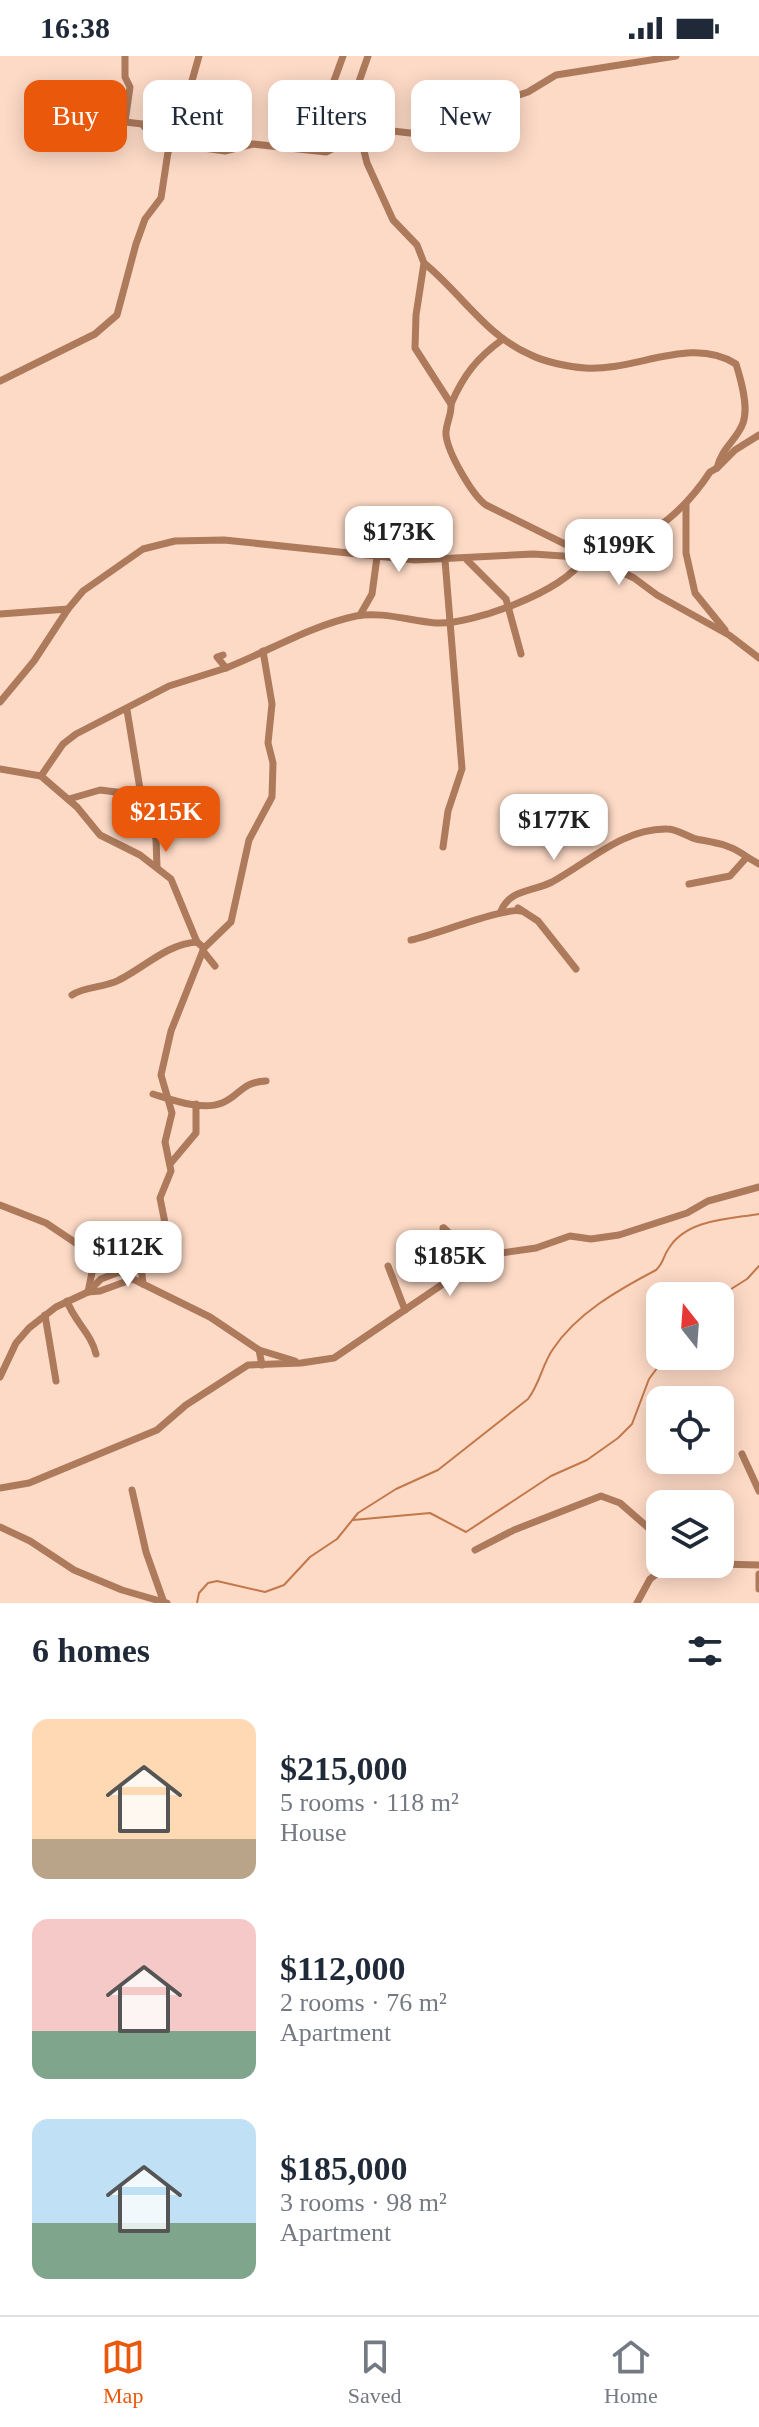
<!DOCTYPE html>
<meta charset="utf-8">
<style>
:root{--surface:#fff;--page:#f6f6f7;--text:#1f2937;--muted:#747a83;--line:#e0e1e3;--accent:#ea580c}
body{margin:0;font-family:"Times New Roman",serif;background:var(--page);color:var(--text);height:100vh;display:flex;flex-direction:column;font-size:30px;white-space:nowrap}
*{box-sizing:border-box;margin:0}
p{font-size:26px;color:var(--muted)}
.icon{flex:none;width:44px;height:44px;fill:none;stroke:currentColor;stroke-width:2;stroke-linecap:round;stroke-linejoin:round}
.map{position:relative;height:1547px;overflow:hidden}
.side{display:flex;flex-direction:column;background:var(--surface);flex:1}
.side>*{flex:none}
.guide{position:absolute;left:24px;top:24px;width:712px;height:72px;display:flex;gap:16px}
.needle{width:52px;rotate:343deg}
.buttons{position:absolute;left:646px;top:1226px;display:grid;gap:16px}
.buttons a{display:grid;place-items:center;width:88px;height:88px;border-radius:16px;background:var(--surface);box-shadow:0 4px 20px #0003;font-size:40px}
.price{position:absolute;translate:-50% -68px;padding:0 18px;border-radius:16px;background:#fff;color:#222;font-size:26px;line-height:52px;filter:drop-shadow(0 2px 4px #0008)}
.price::after{content:'';position:absolute;left:50%;top:48px;width:24px;height:18px;margin-left:-12px;background:inherit;clip-path:polygon(0 0,100% 0,50% 100%)}
.price.current{background:var(--accent);color:#fff}
ul{padding:0;list-style:none}
li{display:flex;align-items:center;gap:24px;height:200px;padding:0 32px}
li span{display:grid;place-items:center;flex:none;width:224px;height:160px;border-radius:16px;color:#555}
li>.icon{margin-inline-start:auto}
span .icon{width:96px;height:96px;fill:#fffc;stroke-width:1}
li b{font-size:34px}
h2{display:flex;justify-content:space-between;align-items:center;height:96px;padding:0 32px;font-size:34px}
.tag{padding:0 28px;border-radius:16px;background:var(--surface);box-shadow:0 4px 20px #0003;font-size:28px;line-height:72px}
.tag.current{background:var(--accent);color:#fff}
.status{display:flex;justify-content:space-between;align-items:center;height:56px;padding:0 40px;background:var(--surface);direction:ltr}
.status svg{height:22px;fill:currentColor}
.tab-bar{display:flex;justify-content:space-around;align-items:center;height:112px;border-top:2px solid var(--line);background:var(--surface);font-size:22px;color:var(--muted)}
.tab-bar a{display:grid;justify-items:center;gap:4px}
.tab-bar .current{color:var(--accent)}
.map>svg:first-child{display:block}
.lines{fill:none;stroke-linecap:round;stroke-linejoin:round}
.stream{stroke:#c2784b;stroke-width:2}
.street{stroke:#ad7a5c;stroke-width:7}
</style>
<div class="status"><b>16:38</b><svg viewBox="0 0 49 12"><path d="M0 12V9h3v3zM5 12V6h3v6zM10 12V3h3v9zM15 12V0h3v12zM26 1h20v11H26zM47 4h2v5h-2z"/></svg></div>
<div class="map">
<svg width="759" height="1547" viewBox="0 0 759 1547">
<rect width="100%" height="100%" fill="#fddac6"/>
<g class="lines">
<g class="stream">
<polyline points="720,1240 747,1223 759,1210"/>
<polyline points="353,1464 430,1457 466,1476 551,1420 587,1404 618,1382 632,1368 649,1323 666,1300"/>
<path d="M 197,1547 L 199,1537 L 208,1527 L 217,1525 L 265,1536 L 284,1529 L 310,1501 L 337,1483 L 358,1457 L 396,1433 L 438,1414 L 528,1343 C 540,1327 542,1309 553,1293 C 577,1257 618,1234 656,1214 C 664,1207 663,1200 669,1192 C 687,1163 730,1163 759,1158"/>
</g>
<g class="street">
<path d="M 125,0 L 125,21 L 130,31 L 125,66 L 142,68 L 156,83 L 174,88 L 225,95 L 253,88 L 326,96 L 346,86 L 358,71 L 367,107 L 393,164 L 417,189 L 424,207 L 416,259 L 415,292 L 451,348 C 452,359 445,369 446,379 C 448,397 472,439 486,449 L 593,502 C 642,488 682,459 710,416 L 717,412 C 722,391 737,384 743,367 C 749,351 741,324 736,308 C 691,279 634,316 585,312 C 569,311 545,306 531,299 C 486,280 461,237 424,207"/>
<polyline points="343,0 331,33 333,57 358,71 410,77 442,76 488,49 528,36 556,19 676,0"/>
<polyline points="358,71 355,37 368,0"/>
<polyline points="0,325 95,278 117,259 136,188 145,163 161,142 168,96 174,88 199,0"/>
<path d="M 451,348 C 464,318 477,302 503,283"/>
<polyline points="717,412 735,394 759,379"/>
<polyline points="686,448 686,497 695,537 725,574"/>
<polyline points="467,504 506,543 521,598"/>
<polyline points="0,558 68,553 83,535 143,493 175,485 224,484 415,504 533,498 593,502 634,522 657,539 729,579 759,602"/>
<polyline points="360,559 372,538 377,501"/>
<path d="M 223,599 L 217,601 L 226,612 C 269,595 310,570 356,560 C 382,555 410,565 436,567 C 471,569 566,535 583,503"/>
<polyline points="0,646 34,605 68,553"/>
<polyline points="127,654 141,739 156,783 157,810"/>
<polyline points="0,713 41,720 63,688 76,678 169,630 226,612"/>
<polyline points="41,720 77,751 100,779 140,799 171,823 197,886 204,892"/>
<polyline points="69,743 100,734 141,739"/>
<polyline points="443,791 448,755 462,713 445,504"/>
<polyline points="689,828 730,820 747,801 759,808"/>
<polyline points="518,852 538,865 576,913"/>
<path d="M 501,855 C 510,833 532,836 552,826 C 589,806 623,772 667,773 C 677,773 686,780 696,783 C 716,787 730,788 747,801"/>
<path d="M 411,884 C 435,879 505,851 521,855"/>
<polyline points="203,895 215,910"/>
<path d="M 72,939 C 84,930 105,932 119,924 C 145,911 167,888 197,886"/>
<path d="M 153,1038 C 173,1044 202,1055 222,1047 C 241,1039 241,1026 266,1025"/>
<polyline points="170,1108 196,1077 196,1048"/>
<polyline points="0,1149 46,1167 119,1216"/>
<polyline points="443,1172 454,1219"/>
<polyline points="444,1172 474,1201"/>
<polyline points="95,1202 88,1236 100,1235 133,1223"/>
<polyline points="388,1210 405,1254"/>
<path d="M 67,1245 C 74,1265 91,1277 96,1298"/>
<polyline points="45,1259 56,1325"/>
<polyline points="259,1294 295,1305"/>
<polyline points="262,1309 259,1294 210,1261 143,1228 140,1201 145,1189 167,1177 160,1142 171,1115 165,1086 172,1057 161,1019 171,975 204,892 231,866 249,784 272,741 273,707 268,687 272,648 263,595"/>
<polyline points="0,1321 16,1287 29,1272 56,1251 88,1236 101,1223 119,1216 143,1228"/>
<polyline points="742,1398 759,1435"/>
<polyline points="0,1432 29,1427 157,1374 186,1349 248,1309 301,1307 334,1302 440,1230 474,1201 536,1192 570,1180 591,1183 619,1179 687,1157 708,1145 759,1131"/>
<polyline points="132,1434 146,1496 163,1544"/>
<polyline points="0,1471 30,1485 74,1514 122,1534 167,1547"/>
<polyline points="475,1494 514,1474 601,1440 620,1447 660,1482"/>
<polyline points="719,1508 759,1509"/>
<polyline points="759,1518 759,1533"/>
<polyline points="637,1547 650,1523 670,1508"/>
</g>
</g>
</svg>
<div class="buttons">
<a><svg class="needle" viewBox="-14 -14 28 28"><path d="M0-13l5 13h-10z" fill="#e53935"/><path d="M0 13l5-13h-10z" fill="#747a83"/></svg></a>
<a><svg class="icon" aria-label="locate" viewBox="0 0 24 24"><circle cx="12" cy="12" r="6"/><path d="M12 2v4M12 18v4M2 12h4M18 12h4"/></svg></a>
<a><svg class="icon" aria-label="layers" viewBox="0 0 24 24"><path d="M12 4l9 5-9 5-9-5zM3 14l9 5 9-5"/></svg></a>
</div>
<b class="price" style="left:399px;top:518px">$173K</b>
<b class="price" style="left:619px;top:531px">$199K</b>
<b class="price current" style="left:166px;top:798px">$215K</b>
<b class="price" style="left:554px;top:806px">$177K</b>
<b class="price" style="left:128px;top:1233px">$112K</b>
<b class="price" style="left:450px;top:1242px">$185K</b>
<div class="guide">
<a class="tag current">Buy</a>
<a class="tag">Rent</a>
<a class="tag">Filters</a>
<a class="tag">New</a>
</div>
</div>
<section class="side">
<h2>6 homes<svg class="icon" aria-label="filters" viewBox="0 0 24 24"><path d="M4 7h16M4 17h16"/><circle cx="9" cy="7" r="2"/><circle cx="15" cy="17" r="2"/></svg></h2>
<ul>
<li><span style="background:linear-gradient(#ffd9b3 75%,#b9a48a 0)"><svg class="icon" aria-label="home" viewBox="0 0 24 24"><path d="M3 11l9-7 9 7M6 9v11h12V9"/></svg></span><div><b>$215,000</b><p>5 rooms · 118 m²</p><p>House</p></div></li>
<li><span style="background:linear-gradient(#f6c9c9 70%,#7fa58c 0)"><svg class="icon" aria-label="home" viewBox="0 0 24 24"><path d="M3 11l9-7 9 7M6 9v11h12V9"/></svg></span><div><b>$112,000</b><p>2 rooms · 76 m²</p><p>Apartment</p></div></li>
<li><span style="background:linear-gradient(#bfe0f5 65%,#7fa58c 0)"><svg class="icon" aria-label="home" viewBox="0 0 24 24"><path d="M3 11l9-7 9 7M6 9v11h12V9"/></svg></span><div><b>$185,000</b><p>3 rooms · 98 m²</p><p>Apartment</p></div></li>
</ul>
</section>
<nav class="tab-bar">
<a class="current"><svg class="icon" aria-label="map" viewBox="0 0 24 24"><path d="M3 6l6-2 6 2 6-2v14l-6 2-6-2-6 2zM9 4v14M15 6v14"/></svg>Map</a>
<a><svg class="icon" aria-label="saved" viewBox="0 0 24 24"><path d="M7 4h10v16l-5-4-5 4z"/></svg>Saved</a>
<a><svg class="icon" aria-label="home" viewBox="0 0 24 24"><path d="M3 11l9-7 9 7M6 9v11h12V9"/></svg>Home</a>
</nav>
